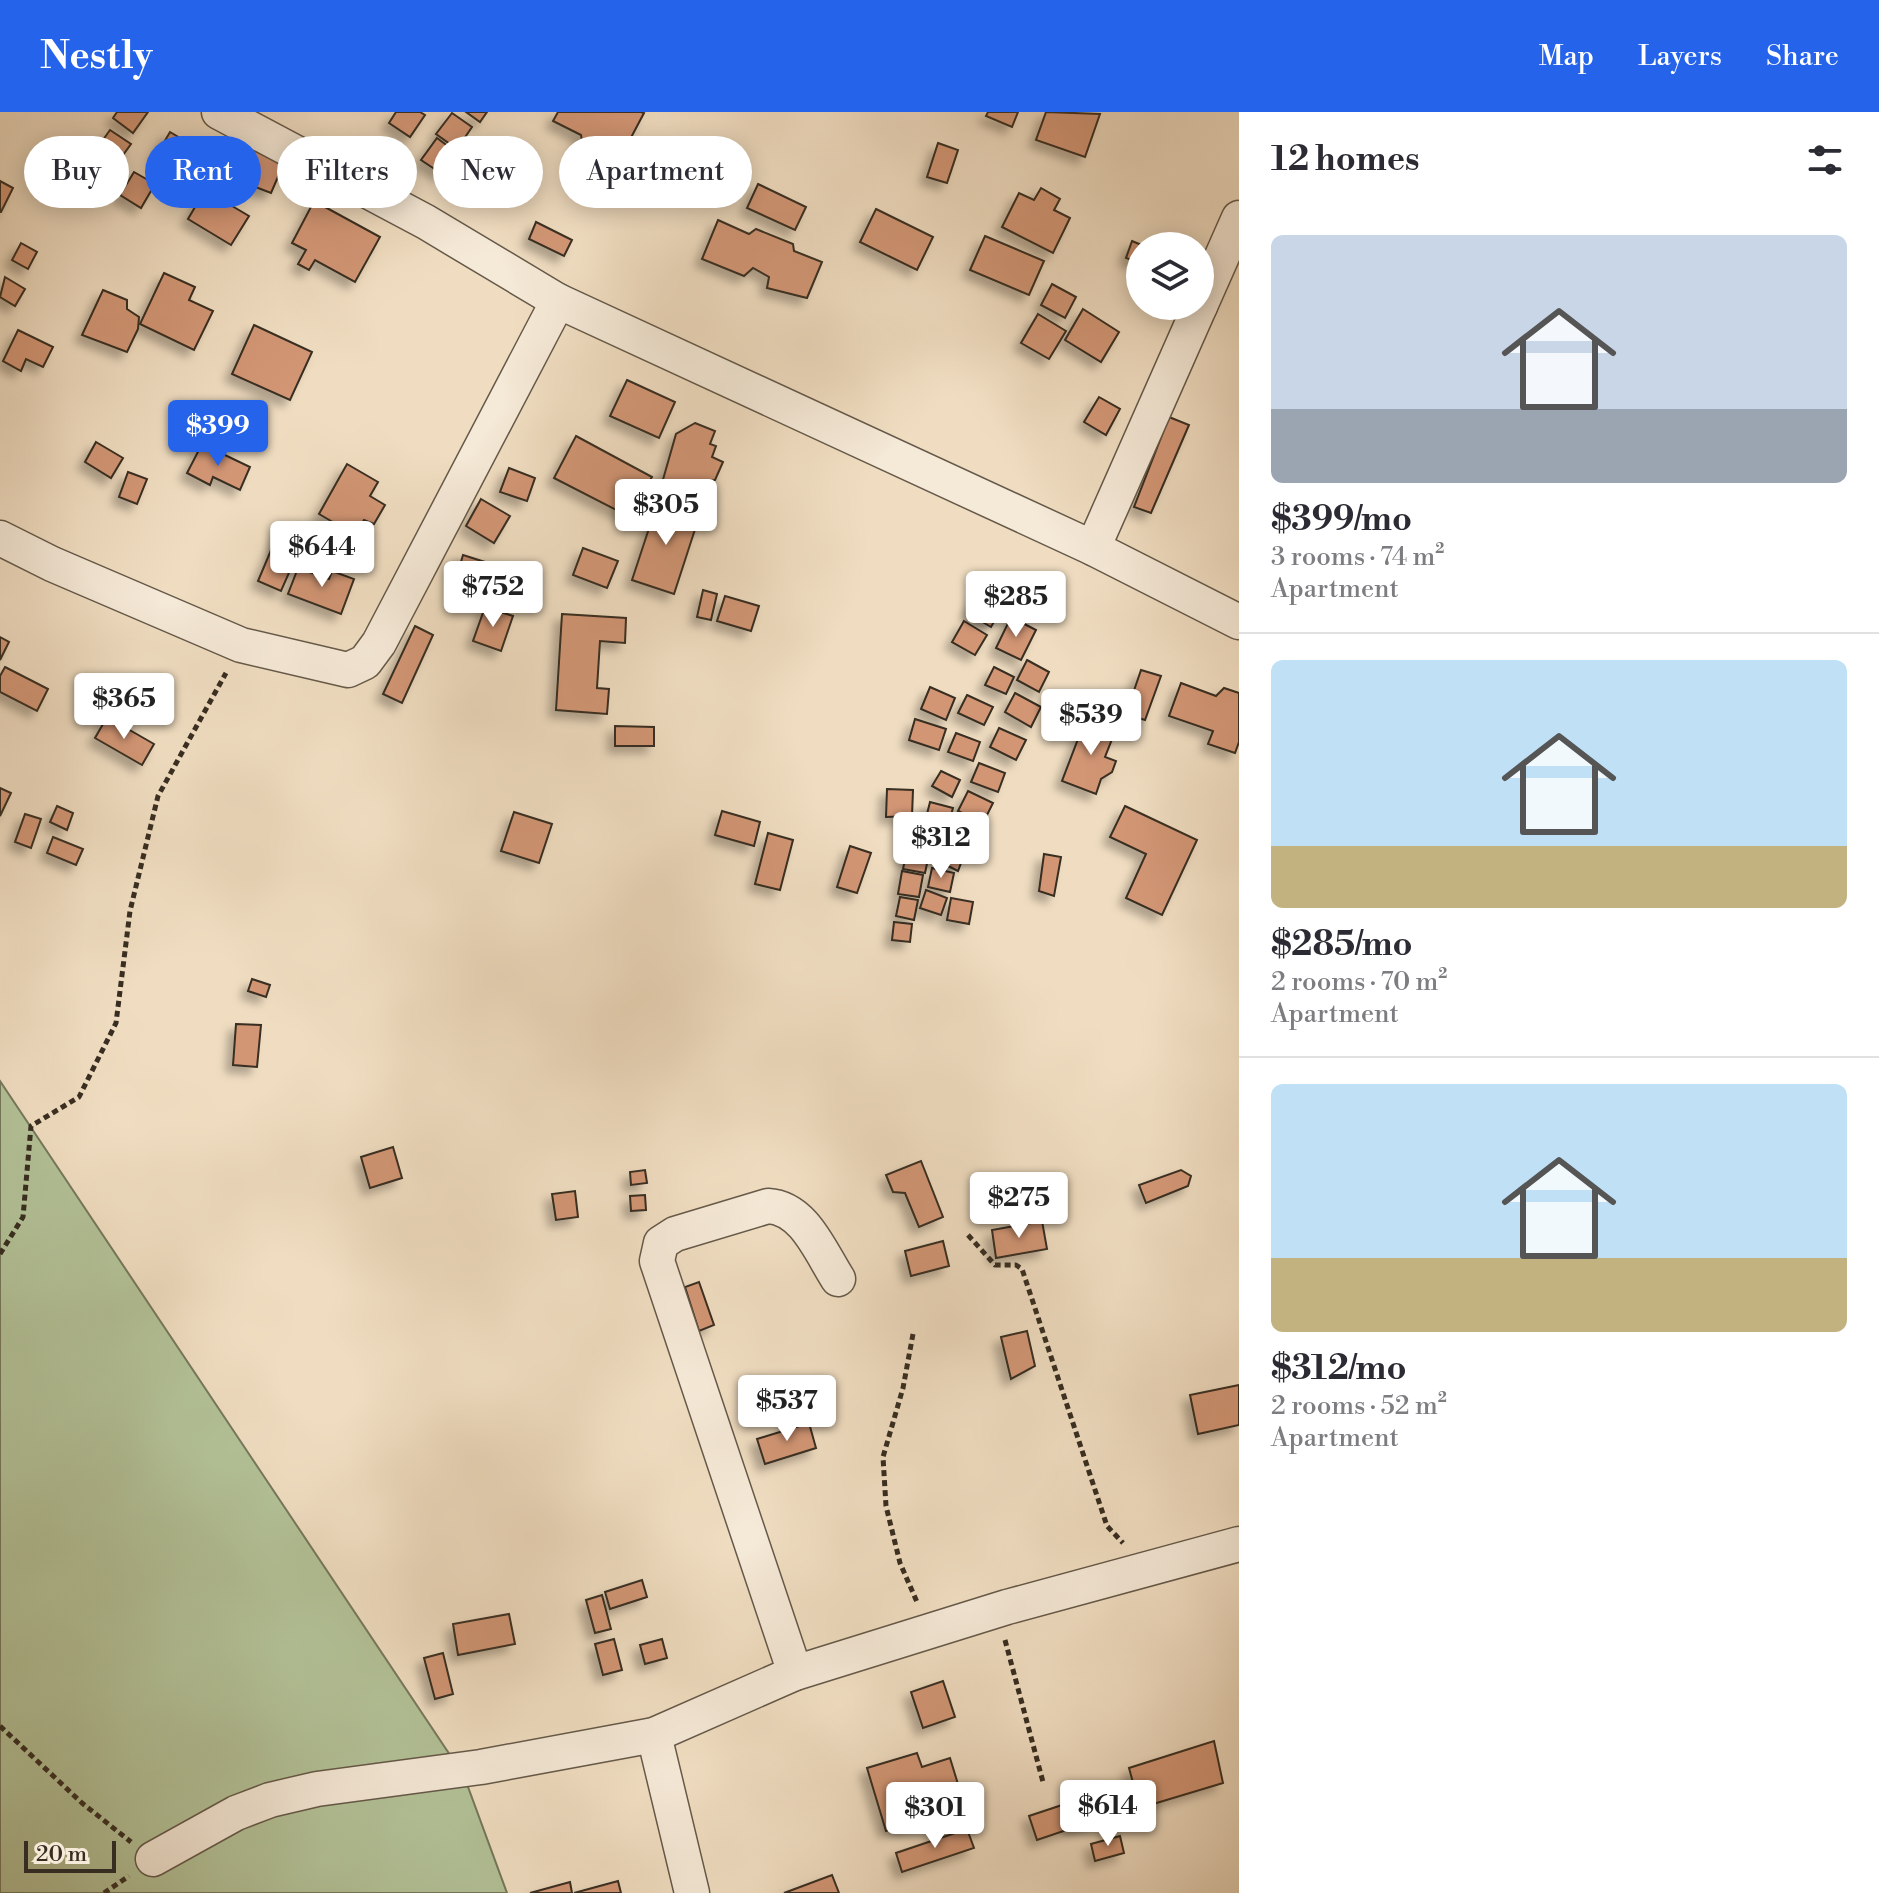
<!DOCTYPE html>
<meta charset="utf-8">
<style>
:root{--surface:#fff;--page:#f7f7f7;--text:#2b2b33;--muted:#7c7c81;--line:#e1e1e2;--accent:#2563eb}
body{margin:0;font-family:"Libre Bodoni",serif;background:var(--page);color:var(--text);height:100vh;display:flex;flex-direction:column;font-size:30px;white-space:nowrap}
*{box-sizing:border-box;margin:0}
p{font-size:26px;color:var(--muted)}
.icon{flex:none;width:44px;height:44px;fill:none;stroke:currentColor;stroke-width:2;stroke-linecap:round;stroke-linejoin:round}
.map{position:relative;flex:1;overflow:hidden}
.details{display:flex;flex-direction:column;background:var(--surface);width:640px}
.details>*{flex:none}
.top-card{position:absolute;left:24px;top:24px;width:760px;height:72px;display:flex;gap:16px}
.controls{position:absolute;left:1126px;top:120px;display:grid;gap:16px}
.controls a{display:grid;place-items:center;width:88px;height:88px;border-radius:50%;background:var(--surface);box-shadow:0 4px 20px #0003;font-size:40px}
.scale{position:absolute;left:24px;bottom:20px;width:92px;box-sizing:border-box;padding-left:8px;border:4px solid #372d21;border-top:0;font-size:22px;line-height:28px;white-space:nowrap;color:#372d21;-webkit-text-stroke:6px #f5e9d7;paint-order:stroke}
.price{position:absolute;translate:-50% -68px;padding:0 18px;border-radius:8px;background:#fff;color:#222;font-size:26px;line-height:52px;filter:drop-shadow(0 2px 4px #0008)}
.price::after{content:'';position:absolute;left:50%;top:48px;width:24px;height:18px;margin-left:-12px;background:inherit;clip-path:polygon(0 0,100% 0,50% 100%)}
.price.selected{background:var(--accent);color:#fff}
ul{padding:0;list-style:none}
li{display:grid;align-content:center;gap:16px;height:424px;padding:0 32px}
li+li{border-top:2px solid var(--line)}
li span{display:grid;place-items:center;height:248px;border-radius:12px;color:#555}
li>.icon{margin-inline-start:auto}
span .icon{width:144px;height:144px;fill:#fffc;stroke-width:1}
li b{font-size:34px}
h2{display:flex;justify-content:space-between;align-items:center;height:96px;padding:0 32px;font-size:34px}
.tag{padding:0 28px;border-radius:36px;background:var(--surface);box-shadow:0 4px 20px #0003;font-size:28px;line-height:72px}
.tag.selected{background:var(--accent);color:#fff}
header{display:flex;align-items:center;gap:48px;box-sizing:border-box;height:112px;padding:0 40px;background:var(--accent);color:#fff}
header strong{font-size:38px}
nav{display:flex;gap:44px;margin-inline-start:auto;font-size:28px}
main{display:flex;flex:1;min-height:0}
.map>svg:first-child{display:block}
.green{fill:#b3c298;stroke:#75785c;stroke-width:2}
.building{fill:#d29674;stroke:#372d21;stroke-width:2;filter:url(#shadow)}
.lines{fill:none;stroke-linecap:round;stroke-linejoin:round}
.minor-casing{stroke:#655949;stroke-width:37}
.path{stroke:#372d21;stroke-width:5;stroke-dasharray:6 4;stroke-linecap:butt}
.minor{stroke:#f5e9d7;stroke-width:34}
</style>
<header>
<strong>Nestly</strong>
<nav><a>Map</a><a>Layers</a><a>Share</a></nav>
</header>
<main>
<div class="map">
<svg width="1239" height="1781" viewBox="0 0 1239 1781">
<defs>
<filter id="shadow"><feDropShadow dx="-7" dy="7" stdDeviation="4" flood-color="#0004"/></filter>
</defs>
<rect width="100%" height="100%" fill="#f0ddc1"/>
<filter id="stains"><feTurbulence type="fractalNoise" baseFrequency=".0025" numOctaves="4"/><feColorMatrix values="0 0 0 0 .2 0 0 0 0 .09 0 0 0 0 .02 0 0 0 .5 -.17"/></filter>
<radialGradient id="worn" r=".72"><stop offset=".6" stop-color="#630" stop-opacity="0"/><stop offset="1" stop-color="#630" stop-opacity=".3"/></radialGradient>
<polygon class="green" points="0,969 464,1664 507,1781 0,1781"/>
<g class="building">
<polygon points="117,0 148,0 133,21 113,6"/>
<polygon points="396,0 420,0 425,3 410,25 389,11"/>
<polygon points="466,0 487,0 480,10"/>
<polygon points="558,0 641,0 644,1 616,54 583,36 581,23 553,9"/>
<polygon points="988,0 1018,0 1012,15 986,4"/>
<polygon points="1046,0 1100,2 1085,45 1036,28"/>
<polygon points="452,1 472,15 457,37 436,22"/>
<polygon points="110,18 131,32 115,54 95,39"/>
<polygon points="170,20 192,33 178,57 156,44"/>
<polygon points="437,26 457,41 442,62 421,48"/>
<polygon points="938,31 958,38 947,71 927,65"/>
<polygon points="253,38 284,51 271,81 240,69"/>
<polygon points="134,60 155,72 141,96 120,83"/>
<polygon points="0,69 13,76 1,100 0,100"/>
<polygon points="758,72 806,95 795,118 747,96"/>
<polygon points="1041,76 1060,87 1054,98 1070,106 1053,141 1002,115 1019,81 1034,88"/>
<polygon points="205,78 249,104 231,133 188,107"/>
<polygon points="314,89 380,125 355,170 315,148 309,158 298,152 306,138 292,131"/>
<polygon points="876,97 933,125 917,158 860,130"/>
<polygon points="718,108 749,122 756,117 793,132 794,139 822,150 807,186 767,176 769,165 753,156 744,164 702,147"/>
<polygon points="536,110 572,128 564,144 529,127"/>
<polygon points="985,124 1044,149 1029,183 970,158"/>
<polygon points="1132,129 1144,134 1140,134 1140,151 1126,146"/>
<polygon points="21,131 37,140 28,157 12,148"/>
<polygon points="164,161 195,175 189,188 213,199 194,238 140,212"/>
<polygon points="5,165 25,177 15,194 0,185"/>
<polygon points="1052,172 1076,185 1065,206 1041,193"/>
<polygon points="103,178 127,188 127,197 139,205 138,217 127,240 82,223"/>
<polygon points="1083,197 1119,220 1101,250 1065,228"/>
<polygon points="1038,202 1066,219 1049,247 1021,231"/>
<polygon points="254,213 312,240 290,288 232,262"/>
<polygon points="18,218 53,235 43,255 26,247 21,259 3,249"/>
<polygon points="627,268 675,290 659,326 610,304"/>
<polygon points="1099,285 1120,297 1106,323 1084,310"/>
<polygon points="1169,305 1189,313 1151,401 1134,395"/>
<polygon points="695,311 715,319 710,332 716,334 712,345 723,350 715,368 707,369 703,383 662,371 676,322"/>
<polygon points="576,324 652,365 630,405 554,366"/>
<polygon points="96,330 123,346 111,366 85,350"/>
<polygon points="202,332 250,355 240,378 213,365 210,373 187,361"/>
<polygon points="347,352 378,370 370,384 385,393 374,412 364,408 355,423 319,402"/>
<polygon points="509,356 535,366 527,389 500,380"/>
<polygon points="128,360 147,367 137,392 119,385"/>
<polygon points="481,387 510,404 494,431 466,414"/>
<polygon points="658,389 700,402 674,482 632,468"/>
<polygon points="282,412 306,422 281,479 258,469"/>
<polygon points="583,436 618,449 607,476 573,463"/>
<polygon points="463,443 488,451 483,467 458,460"/>
<polygon points="298,456 329,467 332,459 354,467 341,502 288,482"/>
<polygon points="703,478 717,482 711,508 697,505"/>
<polygon points="979,480 1003,494 991,515 967,501"/>
<polygon points="725,484 759,494 751,519 717,509"/>
<polygon points="485,495 513,504 501,539 473,529"/>
<polygon points="562,502 626,506 625,531 600,529 597,576 609,577 607,602 556,598"/>
<polygon points="1011,505 1036,518 1021,548 996,536"/>
<polygon points="964,509 987,523 975,543 952,530"/>
<polygon points="415,514 433,523 402,591 383,582"/>
<polygon points="0,525 9,530 0,548"/>
<polygon points="1027,548 1049,560 1039,580 1017,568"/>
<polygon points="5,555 48,577 37,599 0,580 0,564"/>
<polygon points="994,555 1014,565 1006,582 985,573"/>
<polygon points="1141,558 1161,564 1145,608 1126,602"/>
<polygon points="1181,571 1216,584 1224,576 1239,581 1239,630 1235,641 1208,632 1213,619 1169,604"/>
<polygon points="930,575 955,586 946,608 921,597"/>
<polygon points="1015,581 1041,595 1031,615 1005,600"/>
<polygon points="967,583 993,595 984,613 958,601"/>
<polygon points="107,605 154,632 142,653 95,626"/>
<polygon points="1086,606 1116,617 1105,645 1116,649 1112,660 1101,667 1096,682 1062,669"/>
<polygon points="915,607 946,617 939,638 909,628"/>
<polygon points="615,614 654,615 654,634 615,634"/>
<polygon points="999,616 1026,628 1016,648 990,635"/>
<polygon points="956,621 980,630 973,649 948,640"/>
<polygon points="979,651 1005,661 998,680 971,670"/>
<polygon points="941,659 960,668 952,685 932,674"/>
<polygon points="0,676 11,681 0,704"/>
<polygon points="887,677 913,678 912,704 886,705"/>
<polygon points="968,679 993,691 983,711 958,699"/>
<polygon points="930,690 953,696 947,717 925,710"/>
<polygon points="57,694 73,701 67,718 50,710"/>
<polygon points="1125,694 1197,728 1162,803 1126,786 1146,742 1110,725"/>
<polygon points="722,699 760,710 754,734 715,723"/>
<polygon points="514,700 552,712 539,751 501,739"/>
<polygon points="25,702 41,707 31,736 15,730"/>
<polygon points="959,709 983,720 975,739 950,729"/>
<polygon points="768,721 793,728 780,778 755,772"/>
<polygon points="921,723 941,728 937,746 919,740"/>
<polygon points="53,725 83,737 76,753 47,741"/>
<polygon points="850,734 871,741 857,781 837,775"/>
<polygon points="948,734 964,743 958,759 940,750"/>
<polygon points="1044,742 1061,745 1054,784 1039,779"/>
<polygon points="906,743 928,747 925,761 903,757"/>
<polygon points="932,756 954,761 950,780 928,775"/>
<polygon points="902,759 923,763 919,785 898,782"/>
<polygon points="926,778 947,786 941,803 920,796"/>
<polygon points="900,785 918,788 914,808 896,804"/>
<polygon points="951,786 973,790 969,812 947,808"/>
<polygon points="894,810 912,812 910,830 892,828"/>
<polygon points="252,867 270,873 266,885 248,879"/>
<polygon points="236,912 261,913 257,955 233,953"/>
<polygon points="393,1035 402,1066 370,1076 361,1045"/>
<polygon points="921,1049 943,1105 919,1115 905,1081 893,1080 886,1063"/>
<polygon points="645,1058 647,1071 631,1073 630,1060"/>
<polygon points="1181,1058 1191,1064 1188,1074 1146,1091 1139,1073"/>
<polygon points="575,1079 578,1105 556,1108 552,1082"/>
<polygon points="645,1083 646,1098 631,1099 630,1084"/>
<polygon points="1042,1109 1047,1137 996,1146 992,1118"/>
<polygon points="943,1129 949,1154 911,1164 905,1139"/>
<polygon points="699,1170 714,1213 699,1219 685,1175"/>
<polygon points="1027,1219 1035,1254 1011,1267 1001,1225"/>
<polygon points="1239,1273 1239,1313 1198,1322 1190,1283"/>
<polygon points="809,1311 816,1336 765,1352 757,1327"/>
<polygon points="642,1468 647,1485 610,1497 605,1480"/>
<polygon points="602,1483 611,1517 595,1521 586,1488"/>
<polygon points="509,1502 515,1532 458,1543 453,1512"/>
<polygon points="614,1527 622,1558 603,1563 595,1532"/>
<polygon points="662,1527 667,1546 645,1552 640,1533"/>
<polygon points="443,1541 453,1582 435,1587 424,1546"/>
<polygon points="943,1569 955,1605 923,1616 911,1580"/>
<polygon points="1214,1629 1223,1671 1140,1696 1129,1656"/>
<polygon points="917,1641 922,1655 950,1646 961,1682 939,1689 943,1701 886,1719 867,1656"/>
<polygon points="1086,1685 1093,1709 1037,1728 1029,1704"/>
<polygon points="967,1717 974,1736 902,1760 896,1741"/>
<polygon points="1120,1724 1124,1741 1095,1749 1091,1732"/>
<polygon points="832,1763 839,1781 784,1781"/>
<polygon points="618,1769 621,1781 574,1781"/>
<polygon points="570,1770 572,1781 530,1781"/>
</g>
<g class="lines">
<g class="minor-casing">
<g id="minor">
<polyline points="219,0 426,110 558,189 1093,436 1239,510"/>
<polyline points="1200,194 1239,106"/>
<polyline points="0,426 52,452 241,533 348,558 365,550 379,531 558,189"/>
<polyline points="1093,436 1200,194"/>
<path d="M 795,1561 L 657,1149 L 661,1131 L 675,1122 L 768,1094 C 804,1096 820,1139 838,1167"/>
<polyline points="654,1623 692,1781"/>
<polyline points="153,1747 236,1701 270,1688 317,1677 481,1655 654,1623 795,1561 1007,1495 1239,1432"/>
</g>
</g>
<g class="path">
<polyline points="968,1123 995,1153 1016,1153 1022,1157 1107,1414 1123,1431"/>
<polyline points="0,1142 23,1105 31,1014 79,985 116,911 130,799 158,684 226,561"/>
<polyline points="913,1222 903,1276 883,1345 886,1394 900,1451 917,1490"/>
<polyline points="1005,1528 1043,1670"/>
<polyline points="0,1614 82,1691 131,1730"/>
<polyline points="104,1781 129,1764"/>
</g>
<use href="#minor" class="minor"/>
</g>
<rect width="100%" height="100%" filter="url(#stains)"/>
<rect width="100%" height="100%" fill="url(#worn)"/>
</svg>
<div class="controls">
<a><svg class="icon" aria-label="layers" viewBox="0 0 24 24"><path d="M12 4l9 5-9 5-9-5zM3 14l9 5 9-5"/></svg></a>
</div>
<div class="scale">20 m</div>
<b class="price selected" style="left:218px;top:356px">$399</b>
<b class="price" style="left:666px;top:435px">$305</b>
<b class="price" style="left:322px;top:477px">$644</b>
<b class="price" style="left:493px;top:517px">$752</b>
<b class="price" style="left:1016px;top:527px">$285</b>
<b class="price" style="left:124px;top:629px">$365</b>
<b class="price" style="left:1091px;top:645px">$539</b>
<b class="price" style="left:941px;top:768px">$312</b>
<b class="price" style="left:1019px;top:1128px">$275</b>
<b class="price" style="left:787px;top:1331px">$537</b>
<b class="price" style="left:1108px;top:1736px">$614</b>
<b class="price" style="left:935px;top:1738px">$301</b>
<div class="top-card">
<a class="tag">Buy</a>
<a class="tag selected">Rent</a>
<a class="tag">Filters</a>
<a class="tag">New</a>
<a class="tag">Apartment</a>
</div>
</div>
<section class="details">
<h2>12 homes<svg class="icon" aria-label="filters" viewBox="0 0 24 24"><path d="M4 7h16M4 17h16"/><circle cx="9" cy="7" r="2"/><circle cx="15" cy="17" r="2"/></svg></h2>
<ul>
<li><span style="background:linear-gradient(#c9d6e8 70%,#9aa5b1 0)"><svg class="icon" aria-label="home" viewBox="0 0 24 24"><path d="M3 11l9-7 9 7M6 9v11h12V9"/></svg></span><div><b>$399/mo</b><p>3 rooms · 74 m²</p><p>Apartment</p></div></li>
<li><span style="background:linear-gradient(#bfe0f5 75%,#c2b280 0)"><svg class="icon" aria-label="home" viewBox="0 0 24 24"><path d="M3 11l9-7 9 7M6 9v11h12V9"/></svg></span><div><b>$285/mo</b><p>2 rooms · 70 m²</p><p>Apartment</p></div></li>
<li><span style="background:linear-gradient(#bfe0f5 70%,#c2b280 0)"><svg class="icon" aria-label="home" viewBox="0 0 24 24"><path d="M3 11l9-7 9 7M6 9v11h12V9"/></svg></span><div><b>$312/mo</b><p>2 rooms · 52 m²</p><p>Apartment</p></div></li>
</ul>
</section>
</main>
